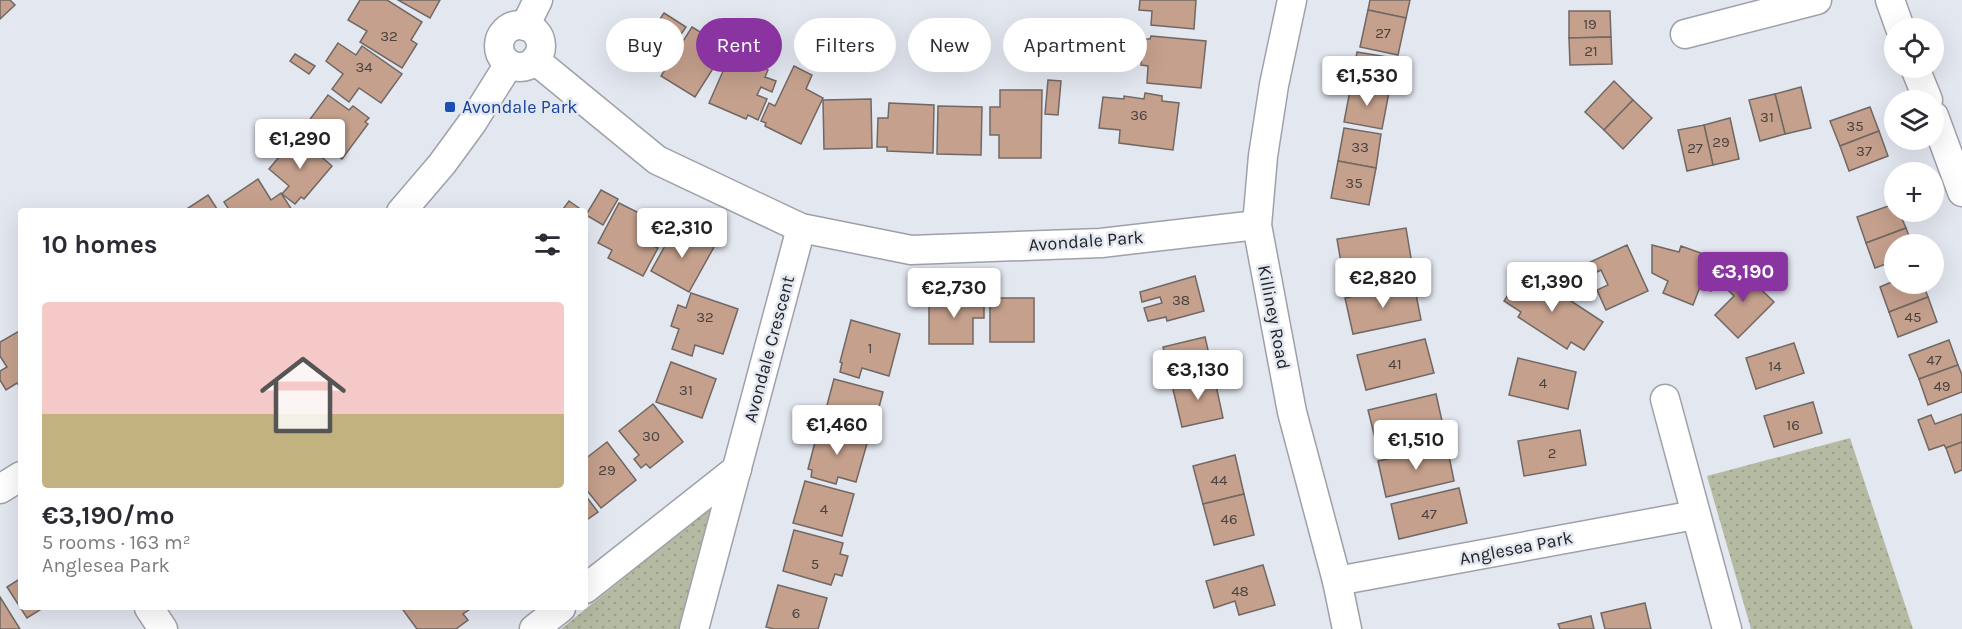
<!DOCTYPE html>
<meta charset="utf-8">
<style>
:root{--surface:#fff;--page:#f2f2f3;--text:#2b2b33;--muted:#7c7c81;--accent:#8a34a2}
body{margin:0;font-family:Karla,sans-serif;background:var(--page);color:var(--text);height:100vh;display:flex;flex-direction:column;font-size:22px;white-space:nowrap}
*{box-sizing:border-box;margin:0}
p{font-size:20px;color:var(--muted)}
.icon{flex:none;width:33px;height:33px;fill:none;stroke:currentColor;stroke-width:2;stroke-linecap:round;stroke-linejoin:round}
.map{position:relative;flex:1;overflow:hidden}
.sheet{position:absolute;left:18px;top:208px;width:570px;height:402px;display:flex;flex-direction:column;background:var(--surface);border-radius:6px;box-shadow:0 6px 24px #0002}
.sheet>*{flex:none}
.top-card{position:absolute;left:606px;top:18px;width:570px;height:54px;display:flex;gap:12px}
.controls{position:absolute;left:1884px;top:18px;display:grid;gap:12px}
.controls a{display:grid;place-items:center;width:60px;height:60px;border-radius:50%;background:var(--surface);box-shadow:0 6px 24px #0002;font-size:30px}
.price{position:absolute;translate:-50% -51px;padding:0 14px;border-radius:6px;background:#fff;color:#222;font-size:20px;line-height:39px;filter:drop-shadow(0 2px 3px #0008)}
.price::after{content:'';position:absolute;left:50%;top:36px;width:18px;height:14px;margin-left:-9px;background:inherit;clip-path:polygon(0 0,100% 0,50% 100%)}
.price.active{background:var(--accent);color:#fff}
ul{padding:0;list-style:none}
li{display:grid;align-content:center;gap:12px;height:318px;padding:0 24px}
li span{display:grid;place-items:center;height:186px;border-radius:6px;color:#555}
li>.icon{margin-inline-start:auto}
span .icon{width:108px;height:108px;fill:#fffc;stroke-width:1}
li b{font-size:26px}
h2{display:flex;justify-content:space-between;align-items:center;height:72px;padding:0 24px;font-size:26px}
.tag{padding:0 21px;border-radius:27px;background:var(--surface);box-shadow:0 6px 24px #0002;font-size:21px;line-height:54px}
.tag.active{background:var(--accent);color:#fff}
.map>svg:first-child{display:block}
.grass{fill:url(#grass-dots)}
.building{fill:#c5a08d;stroke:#716864;stroke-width:1.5}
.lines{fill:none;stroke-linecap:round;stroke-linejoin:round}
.minor-casing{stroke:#9ea1aa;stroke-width:31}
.minor{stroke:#fff;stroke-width:28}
.transit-dot{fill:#1a4fb4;stroke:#e3e7f0;stroke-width:2}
.labels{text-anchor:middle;stroke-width:5;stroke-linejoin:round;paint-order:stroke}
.number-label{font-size:15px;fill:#49423f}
.transit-label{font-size:18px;fill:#164399;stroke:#e3e7f0;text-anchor:start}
.street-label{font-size:18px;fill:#202225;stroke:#e3e7f0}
</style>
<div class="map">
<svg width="1962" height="629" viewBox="0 0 1962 629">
<defs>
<pattern id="grass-dots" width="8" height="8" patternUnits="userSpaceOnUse" patternTransform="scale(1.5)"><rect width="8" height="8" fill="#b4bba2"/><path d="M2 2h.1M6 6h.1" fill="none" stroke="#9aa08b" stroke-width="1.8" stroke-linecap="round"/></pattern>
</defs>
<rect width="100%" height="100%" fill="#e3e7f0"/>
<g class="grass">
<polygon points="1850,438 1913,629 1751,629 1707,476"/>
<polygon points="717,502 680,629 561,629"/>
</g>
<g class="building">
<polygon points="0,0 10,0 15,5 0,19"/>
<polygon points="360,0 387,0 422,22 411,40 417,44 402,68 360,42 367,31 348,20"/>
<polygon points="398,0 440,0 430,18"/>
<polygon points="1140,0 1196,0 1194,29 1151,25 1152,11 1139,10"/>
<polygon points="1370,0 1410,0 1406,18 1368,10"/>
<polygon points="1368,10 1406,18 1398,55 1360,47"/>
<polygon points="1569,11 1610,11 1611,37 1569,38"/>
<polygon points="664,13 686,27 657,70 640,59 636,66 619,55 641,21 650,27 655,20 658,22"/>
<polygon points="692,27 726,48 695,97 661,76"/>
<polygon points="1151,36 1206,41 1201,88 1147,83 1148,66 1141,65 1143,39 1150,39"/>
<polygon points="1611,37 1612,64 1570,65 1569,38"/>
<polygon points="338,43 356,55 362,46 402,74 381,103 359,88 349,102 332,89 343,74 326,61"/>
<polygon points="1357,52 1394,58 1389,92 1351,85"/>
<polygon points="731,53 768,70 765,77 776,81 772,92 761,87 757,95 767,99 758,120 748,115 746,119 709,103"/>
<polygon points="295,54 315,66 309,74 290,61"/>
<polygon points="794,66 812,75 806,89 823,98 801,144 765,126 766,123 761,121 769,103 775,106"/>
<polygon points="1048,80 1061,81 1058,115 1045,114"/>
<polygon points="1614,81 1633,100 1604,130 1585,112"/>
<polygon points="1351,85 1389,92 1382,129 1344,122"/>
<polygon points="1801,87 1811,128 1785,134 1775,94"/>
<polygon points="1000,90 1042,90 1041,158 999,158 999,135 990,135 990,107 1000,107"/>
<polygon points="1145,93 1162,96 1162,101 1179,103 1173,150 1119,143 1120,130 1099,128 1103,97 1124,99 1124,96 1144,99"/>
<polygon points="1775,94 1785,134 1760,141 1749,100"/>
<polygon points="328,95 349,110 353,106 369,118 365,122 368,124 342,159 302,130"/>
<polygon points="871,99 872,148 824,149 823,100"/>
<polygon points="1633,100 1652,118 1623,149 1604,130"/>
<polygon points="889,103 934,105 933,153 887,151 887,147 877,147 878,118 888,118"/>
<polygon points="938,106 982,107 981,155 937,154"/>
<polygon points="1870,107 1879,131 1840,146 1830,121"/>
<polygon points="1730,118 1739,159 1713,165 1704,125"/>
<polygon points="1704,125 1713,165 1687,171 1678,130"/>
<polygon points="1344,128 1381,134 1376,168 1338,161"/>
<polygon points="1879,131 1888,156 1849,171 1840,146"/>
<polygon points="297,136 332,166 304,199 301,197 295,204 282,194 289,186 269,169"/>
<polygon points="1338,161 1376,168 1369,205 1331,198"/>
<polygon points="258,179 271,200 281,193 292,210 223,212 228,208 224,202"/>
<polygon points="601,190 618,199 603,225 586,215"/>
<polygon points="208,195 219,212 182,212"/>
<polygon points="569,201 579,208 577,212 567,212 563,209"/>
<polygon points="619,203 663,225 653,246 658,248 643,276 608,258 612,250 598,243"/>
<polygon points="1894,204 1894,212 1899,212 1906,228 1866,243 1857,217"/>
<polygon points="676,226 714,247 689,292 651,271"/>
<polygon points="1406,228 1412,264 1343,274 1337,239"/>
<polygon points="1906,228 1912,244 1894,244 1894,261 1875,268 1866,243"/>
<polygon points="1627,245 1648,291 1606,310 1597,290 1608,285 1601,270 1593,274 1588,263"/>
<polygon points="1652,245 1679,252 1681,246 1712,257 1705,273 1716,277 1711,291 1700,287 1693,305 1663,293 1668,281 1652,273"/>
<polygon points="1738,267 1774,302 1738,338 1715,315 1734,296 1722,284"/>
<polygon points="1524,270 1603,322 1584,350 1571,342 1567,349 1518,317 1521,312 1504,301"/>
<polygon points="1195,276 1204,311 1167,321 1166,317 1148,321 1144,308 1162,303 1160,297 1142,302 1140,292"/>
<polygon points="1894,281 1894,284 1923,284 1928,297 1889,312 1880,287"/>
<polygon points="1414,284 1421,320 1353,334 1345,298"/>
<polygon points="691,293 738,309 723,354 695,345 692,356 672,349 679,329 671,326 678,305 686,308"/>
<polygon points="929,297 973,297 973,299 984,299 984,318 973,318 973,344 929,344"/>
<polygon points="1928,297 1937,322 1898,337 1889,312"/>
<rect x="990" y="298" width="44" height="44"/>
<polygon points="851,320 900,334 889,376 862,368 859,378 840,372 842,363 840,362"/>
<polygon points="21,330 21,388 17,383 6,390 0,380 0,371 7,367 0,356 0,342"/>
<polygon points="1205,337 1214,376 1172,385 1163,347"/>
<polygon points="1425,339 1434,373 1366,390 1357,355"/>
<polygon points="1949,340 1958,365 1919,379 1909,355"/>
<polygon points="1794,343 1804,373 1756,389 1746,358"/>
<polygon points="1518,358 1576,372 1568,409 1509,395"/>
<polygon points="671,362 716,379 702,418 656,402"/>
<polygon points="1958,365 1962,375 1962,392 1928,405 1919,379"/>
<polygon points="1214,376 1223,418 1182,427 1172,385"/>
<polygon points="834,379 883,392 872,434 823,420"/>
<polygon points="1436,394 1444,430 1377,446 1368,410"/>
<polygon points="1813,402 1822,433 1774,447 1764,416"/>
<polygon points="653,404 683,442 650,468 646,464 641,468 634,459 639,455 619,431"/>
<polygon points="1962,414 1962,442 1946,448 1944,445 1929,450 1918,420 1931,415 1935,424"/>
<polygon points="819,427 868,440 856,482 838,477 836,484 811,477 812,470 808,469"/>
<polygon points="1580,430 1586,465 1524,476 1518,441"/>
<polygon points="607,442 636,480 601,508 585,488 585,459"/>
<polygon points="1962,442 1962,470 1955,473 1946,448"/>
<polygon points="1447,446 1454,481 1386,497 1378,461"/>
<polygon points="1235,455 1244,494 1203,504 1193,466"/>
<polygon points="805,481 854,494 842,536 793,523"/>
<polygon points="1459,488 1467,523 1399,539 1391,504"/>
<polygon points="1244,494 1254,535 1214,545 1203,504"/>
<polygon points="585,495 598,512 585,521"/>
<polygon points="794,530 843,543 840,554 848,556 842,576 835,574 831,585 783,571"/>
<polygon points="1263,565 1275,605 1239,615 1235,601 1214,608 1206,581"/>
<polygon points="21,578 21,608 43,608 27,618 7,587"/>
<polygon points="778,585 827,598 818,629 774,629 766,627"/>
<polygon points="0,597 20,629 0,629"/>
<polygon points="1645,603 1651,629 1605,629 1601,613"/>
<polygon points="406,608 468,608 470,609 463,614 468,620 456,629 417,629 403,610"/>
<polygon points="1591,616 1594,629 1560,629 1558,624"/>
</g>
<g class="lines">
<g class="minor-casing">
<g id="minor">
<polyline points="1292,0 1274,85 1263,156 1257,225 1292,412 1337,581 1347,629"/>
<polyline points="1890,0 1900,28"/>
<circle cx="520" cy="46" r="21"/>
<polyline points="525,26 538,0"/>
<polyline points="1685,34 1817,0"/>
<polyline points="535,60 657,160 801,228 911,250 1101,243 1257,225"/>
<polyline points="1915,68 1928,100"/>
<polyline points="1934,116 1962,192"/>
<polyline points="401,212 442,164 472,123 509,64"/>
<polyline points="1665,399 1727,629"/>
<polyline points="0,489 21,476"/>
<polyline points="1337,581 1695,515"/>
<polyline points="585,589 737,469"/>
<polyline points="149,608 163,629"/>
<polyline points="534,629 561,608"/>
<polyline points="694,629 801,228"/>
</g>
</g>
<use href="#minor" class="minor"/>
</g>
<rect class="transit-dot" x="444" y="101" width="12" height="12" rx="3"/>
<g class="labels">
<g class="number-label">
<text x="1590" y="29">19</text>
<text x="1383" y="38">27</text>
<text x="389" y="41">32</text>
<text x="1591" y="56">21</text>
<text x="364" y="72">34</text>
<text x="1139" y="120">36</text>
<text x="1767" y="122">31</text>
<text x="1855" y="131">35</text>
<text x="1721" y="147">29</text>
<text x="1360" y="152">33</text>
<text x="1695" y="153">27</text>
<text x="1864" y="156">37</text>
<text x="1354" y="188">35</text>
<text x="1181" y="305">38</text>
<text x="705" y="322">32</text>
<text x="1913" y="322">45</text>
<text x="870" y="353">1</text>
<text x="1934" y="365">47</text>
<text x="1395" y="369">41</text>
<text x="1775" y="371">14</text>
<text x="1543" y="388">4</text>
<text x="1942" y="391">49</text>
<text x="686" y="395">31</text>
<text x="1793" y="430">16</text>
<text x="651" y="441">30</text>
<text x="1552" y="458">2</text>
<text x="607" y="475">29</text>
<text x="1219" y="485">44</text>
<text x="824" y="514">4</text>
<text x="1429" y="519">47</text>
<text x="1229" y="524">46</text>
<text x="815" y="569">5</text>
<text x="1240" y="596">48</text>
<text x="796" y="618">6</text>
</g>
<g class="transit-label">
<text x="462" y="113">Avondale Park</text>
</g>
<g class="street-label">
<text transform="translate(1086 241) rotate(-4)" y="6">Avondale Park</text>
<text transform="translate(1274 317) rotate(79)" y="6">Killiney Road</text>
<text transform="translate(769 349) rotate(-75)" y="6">Avondale Crescent</text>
<text transform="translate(1516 548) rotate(-11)" y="6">Anglesea Park</text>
</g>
</g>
</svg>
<div class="controls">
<a><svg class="icon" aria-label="locate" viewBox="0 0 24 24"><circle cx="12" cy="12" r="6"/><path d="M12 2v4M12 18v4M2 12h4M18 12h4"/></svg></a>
<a><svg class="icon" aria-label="layers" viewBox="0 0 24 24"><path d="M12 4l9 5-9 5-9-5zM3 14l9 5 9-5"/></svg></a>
<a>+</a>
<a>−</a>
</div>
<b class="price" style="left:1367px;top:107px">€1,530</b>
<b class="price" style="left:300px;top:170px">€1,290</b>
<b class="price" style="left:682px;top:259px">€2,310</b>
<b class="price active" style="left:1743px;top:303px">€3,190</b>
<b class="price" style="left:1383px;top:309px">€2,820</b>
<b class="price" style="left:1552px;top:313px">€1,390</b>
<b class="price" style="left:954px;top:319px">€2,730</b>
<b class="price" style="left:1198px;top:401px">€3,130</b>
<b class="price" style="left:837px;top:456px">€1,460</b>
<b class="price" style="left:1416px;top:471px">€1,510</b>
<div class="top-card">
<a class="tag">Buy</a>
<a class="tag active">Rent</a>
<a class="tag">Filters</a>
<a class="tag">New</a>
<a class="tag">Apartment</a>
</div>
<section class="sheet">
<h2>10 homes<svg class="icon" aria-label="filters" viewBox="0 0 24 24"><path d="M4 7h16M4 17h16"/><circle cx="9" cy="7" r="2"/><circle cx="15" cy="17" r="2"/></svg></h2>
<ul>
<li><span style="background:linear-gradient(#f6c9c9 60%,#c2b280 0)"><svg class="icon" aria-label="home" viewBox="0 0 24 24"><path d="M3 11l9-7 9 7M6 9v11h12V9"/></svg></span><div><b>€3,190/mo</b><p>5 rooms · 163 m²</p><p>Anglesea Park</p></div></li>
</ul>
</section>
</div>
